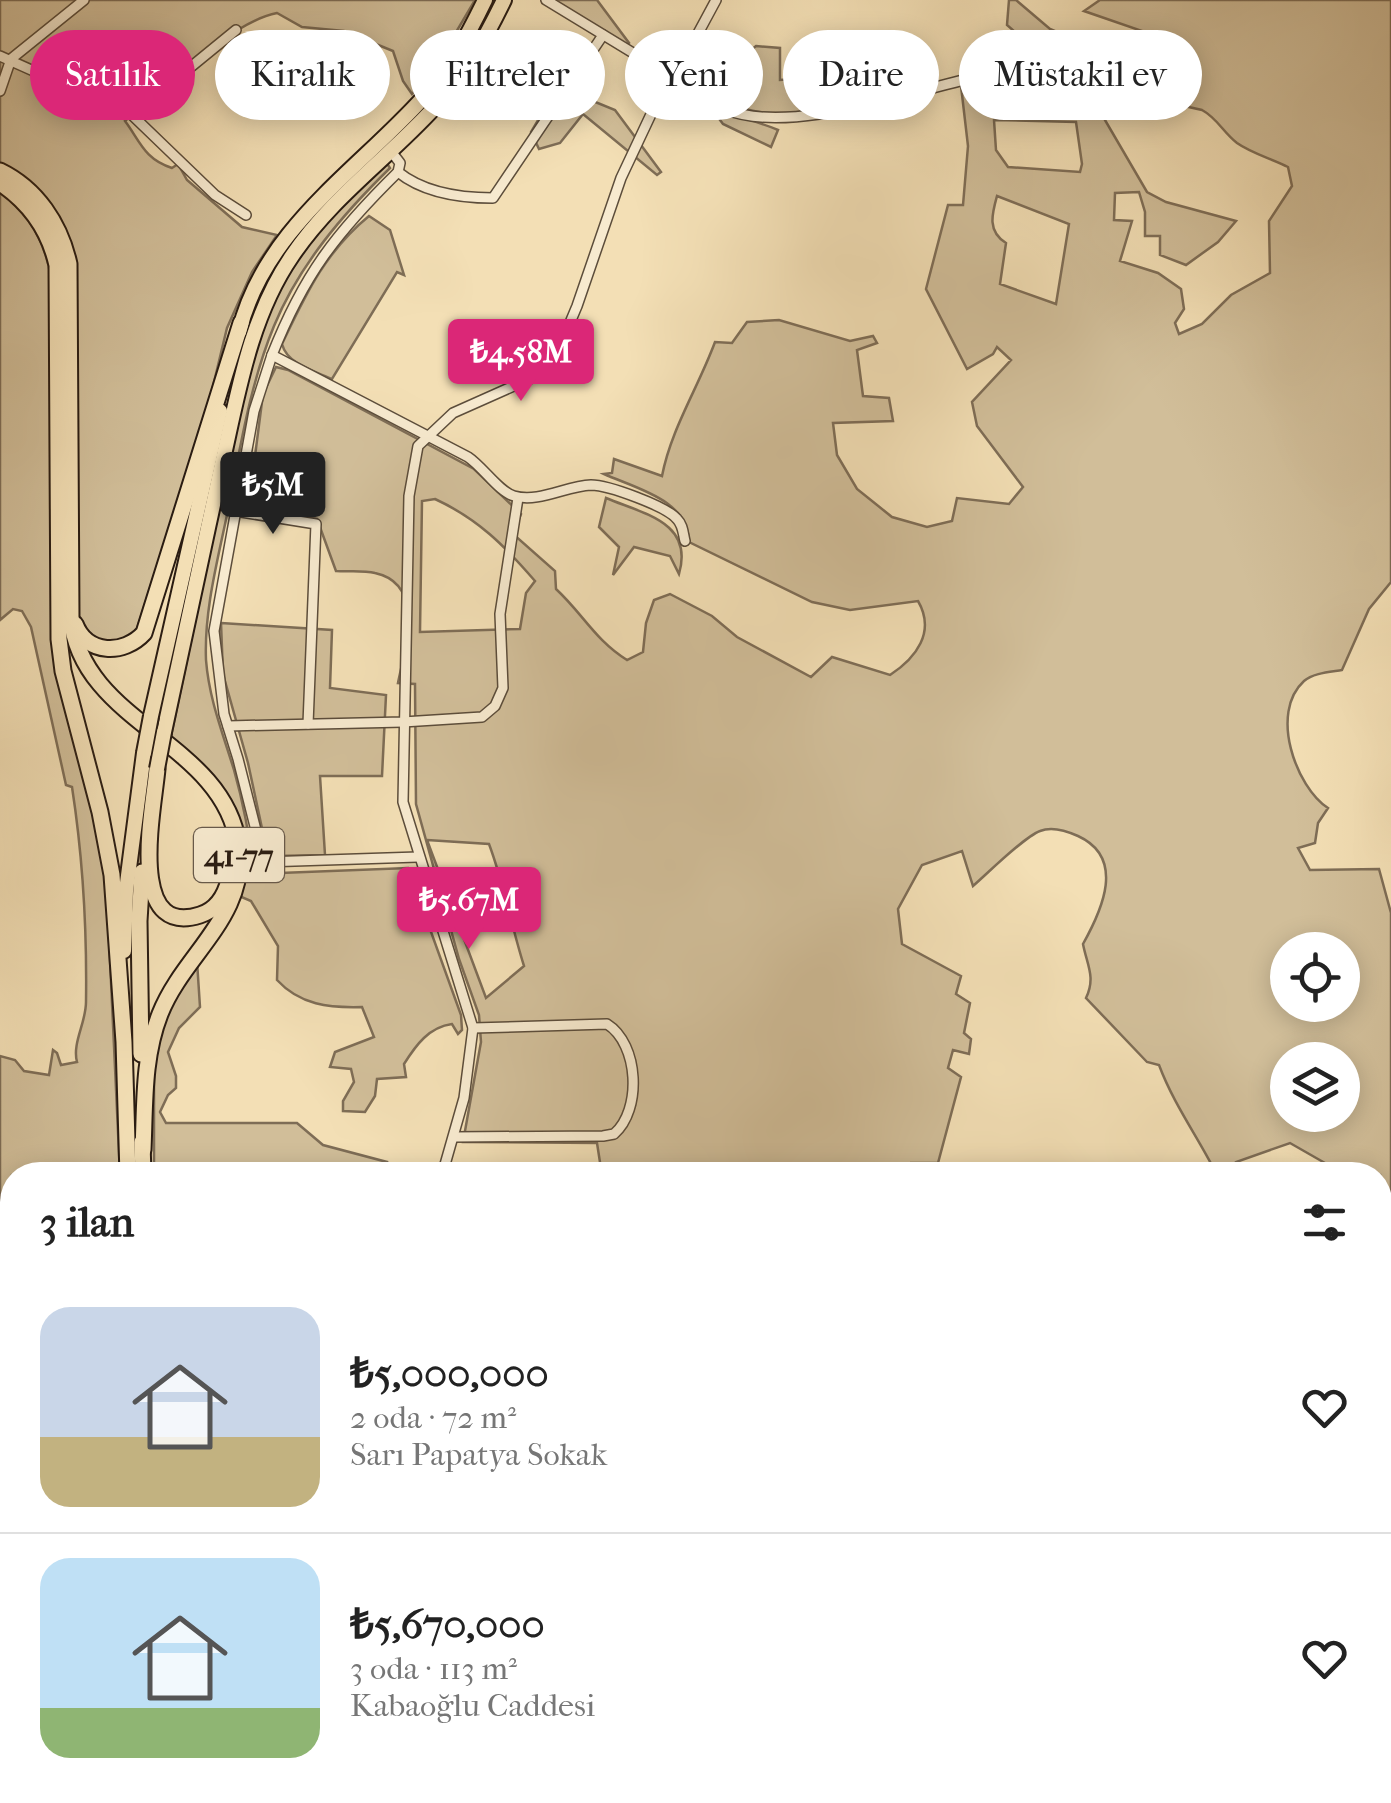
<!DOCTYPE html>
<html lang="tr">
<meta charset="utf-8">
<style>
:root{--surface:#fff;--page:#f2f2f2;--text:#222;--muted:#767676;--line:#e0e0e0;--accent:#db2777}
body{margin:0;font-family:"IM FELL French Canon",serif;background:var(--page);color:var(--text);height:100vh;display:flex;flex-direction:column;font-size:38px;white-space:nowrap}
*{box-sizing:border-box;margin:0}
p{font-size:32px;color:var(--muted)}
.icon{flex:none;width:55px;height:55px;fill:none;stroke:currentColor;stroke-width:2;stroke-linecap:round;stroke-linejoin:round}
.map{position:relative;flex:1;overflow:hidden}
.panel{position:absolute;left:0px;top:1162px;width:1392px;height:642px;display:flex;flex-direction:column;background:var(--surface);border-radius:40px 40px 0 0;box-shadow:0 5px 25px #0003}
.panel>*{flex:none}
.banner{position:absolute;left:30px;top:30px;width:1332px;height:90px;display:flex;gap:20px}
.tools{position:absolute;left:1270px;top:932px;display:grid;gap:20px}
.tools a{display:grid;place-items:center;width:90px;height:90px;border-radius:50%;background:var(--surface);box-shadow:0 5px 25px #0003;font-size:50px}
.price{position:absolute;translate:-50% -85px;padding:0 22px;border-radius:10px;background:var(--accent);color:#fff;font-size:32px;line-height:65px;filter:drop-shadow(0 2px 5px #0008)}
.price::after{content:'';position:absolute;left:50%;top:60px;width:30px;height:22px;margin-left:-15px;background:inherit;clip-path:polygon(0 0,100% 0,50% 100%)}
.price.active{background:#222;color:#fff}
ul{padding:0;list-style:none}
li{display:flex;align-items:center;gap:30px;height:250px;padding:0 40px}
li+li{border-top:2px solid var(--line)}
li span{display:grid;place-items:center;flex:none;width:280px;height:200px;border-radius:30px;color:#555}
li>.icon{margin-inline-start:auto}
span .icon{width:120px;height:120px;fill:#fffc;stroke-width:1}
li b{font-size:42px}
h2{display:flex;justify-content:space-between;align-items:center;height:120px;padding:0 40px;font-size:42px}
.chip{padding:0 35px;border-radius:45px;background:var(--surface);box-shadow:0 5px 25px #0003;font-size:35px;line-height:90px}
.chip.active{background:var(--accent);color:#fff}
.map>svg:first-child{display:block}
.green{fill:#d1be99;stroke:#7e6d56;stroke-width:2.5;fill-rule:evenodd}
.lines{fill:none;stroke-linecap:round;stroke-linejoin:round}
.street-casing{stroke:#5c4d3b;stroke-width:12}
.secondary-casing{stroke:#2a1c12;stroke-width:15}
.primary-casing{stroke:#2a1c12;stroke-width:18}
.highway-casing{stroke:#2a1c12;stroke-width:19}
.street{stroke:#f7eacf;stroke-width:9}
.secondary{stroke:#f7eacf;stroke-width:11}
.primary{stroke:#f3dfb5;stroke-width:14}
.highway{stroke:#f3dfb5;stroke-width:15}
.primary-bridge-casing{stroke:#2a1c12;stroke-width:18;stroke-linecap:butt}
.primary-bridge{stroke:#f3dfb5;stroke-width:14}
.labels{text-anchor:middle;stroke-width:9;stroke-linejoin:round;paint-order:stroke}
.shield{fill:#f7eacf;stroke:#685a4b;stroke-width:2.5}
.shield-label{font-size:32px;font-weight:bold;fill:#2a1c12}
</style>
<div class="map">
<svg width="1391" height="1803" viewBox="0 0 1391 1803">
<rect width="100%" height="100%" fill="#f3dfb5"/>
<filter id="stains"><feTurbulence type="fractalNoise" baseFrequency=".002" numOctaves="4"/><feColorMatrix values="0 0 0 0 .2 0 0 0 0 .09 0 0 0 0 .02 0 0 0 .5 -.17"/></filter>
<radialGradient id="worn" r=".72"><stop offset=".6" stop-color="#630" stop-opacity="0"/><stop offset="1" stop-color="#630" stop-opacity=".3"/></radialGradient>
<g class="green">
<path d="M 0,0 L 475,0 L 432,73 L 412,94 L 403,81 L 393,51 L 344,31 L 302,27 L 277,13 C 230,22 164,89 125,121 C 140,141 144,159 172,168 L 178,164 L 187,180 L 242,227 L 277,235 L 252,272 L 227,328 L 208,407 L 135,635 L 126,642 L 100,643 L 80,626 L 77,610 L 75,292 L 0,167 Z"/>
<polygon points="553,0 597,0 629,43 627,45"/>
<path d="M 1009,0 L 1016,0 L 1050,29 L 1099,50 L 1134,56 L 1147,47 L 1148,33 L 1084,11 L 1100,0 L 1391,0 L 1391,582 L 1369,609 L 1342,670 C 1330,672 1313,673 1304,681 C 1269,713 1296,787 1328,808 L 1318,823 L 1315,843 L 1298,848 L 1310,870 L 1379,869 L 1391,913 L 1391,1204 L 1380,1191 L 1380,1175 L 1346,1175 L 1290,1143 L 1236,1162 L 1222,1175 L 1217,1175 C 1198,1137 1174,1105 1159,1065 L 1147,1062 L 1086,998 C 1096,977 1087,965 1083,944 C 1102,910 1126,858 1078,836 C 1067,831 1052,826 1040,831 C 1024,837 988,873 973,886 L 962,851 L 922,865 L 898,909 L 902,944 L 961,976 L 956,994 L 970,1003 L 964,1033 L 971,1039 L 969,1054 L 953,1050 L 948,1068 L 961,1077 L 938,1163 L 911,1163 L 909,1175 L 602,1175 L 597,1143 L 463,1142 L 481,1042 L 479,1015 L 459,959 L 416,804 L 415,684 L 398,683 C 405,648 426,584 375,573 C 363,570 348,572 336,571 L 317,519 L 241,508 L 255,456 L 263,394 L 276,367 L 288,370 L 474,469 L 521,514 L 513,534 L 555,571 L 556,589 C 583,614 595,640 627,660 L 643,652 L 646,623 L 654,600 L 670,594 L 712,616 L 737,637 L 811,677 L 832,657 L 890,675 C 916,658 936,632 918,601 L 850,610 L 812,602 L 689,542 C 688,500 638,489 604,474 L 612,473 L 614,459 L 662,476 C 671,429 698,388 715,342 L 732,343 L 747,322 L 779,320 L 850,341 L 873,336 L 877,343 L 857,350 L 863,396 L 889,398 L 893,421 L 833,423 L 837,455 L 857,489 L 892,517 L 927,527 L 952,521 L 957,498 L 1009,504 L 1023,487 L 977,426 L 972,402 L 1011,360 L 997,347 L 993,354 L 967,369 L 926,289 L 948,205 L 963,205 L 968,146 L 961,86 L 1008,75 L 1064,75 L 1007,25 ZM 1072,81 L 1202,110 C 1217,118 1223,132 1237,143 C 1251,153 1272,159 1288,167 L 1292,186 L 1269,221 L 1270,273 L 1231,295 L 1202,324 L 1179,334 L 1175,323 L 1184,309 L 1181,289 L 1158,273 L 1120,261 L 1132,221 L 1114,220 L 1115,193 L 1139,192 L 1145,212 L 1145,236 L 1160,236 L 1160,255 L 1186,265 L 1218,242 L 1236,221 L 1166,202 L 1147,192 L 1105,120 ZM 994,120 L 1076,122 L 1082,164 L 1080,172 L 1008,167 L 996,150 ZM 997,196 L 1069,224 L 1056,304 L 1000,284 L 1006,243 C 987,231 992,214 997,196 ZM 435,499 C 478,519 504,545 535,581 L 526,593 L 520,629 L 420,632 L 422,501 ZM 427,840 L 489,844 C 504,884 511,925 524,966 L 486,998 ZM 1288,950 L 1342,950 L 1342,1005 L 1288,1005 ZM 1288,1060 L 1342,1060 L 1342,1115 L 1288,1115 Z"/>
<path d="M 756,46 L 780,48 L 780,80 L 822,77 L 878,61 L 886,93 C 846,104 801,117 760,112 C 750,111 739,106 729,104 L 746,54 Z"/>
<polygon points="567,71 576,81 583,97 615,110 661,172 657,175 583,114 560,143 539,149 531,132"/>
<path d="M 709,105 C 731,116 755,120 778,130 L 771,147 L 723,124 Z"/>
<path d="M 386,162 L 390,168 C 343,214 299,265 274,326 C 250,384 240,449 228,510 C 218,559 204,610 206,660 C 209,699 223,734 234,770 C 244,805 250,839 254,874 L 408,868 L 461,1015 L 462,1030 L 458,1034 L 452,1024 C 429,1027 416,1045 404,1064 L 406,1077 L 377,1079 L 375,1096 L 365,1112 L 343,1111 L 343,1101 L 354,1082 L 351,1069 L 330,1067 L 335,1052 L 374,1037 L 362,1007 C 329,1008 300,1005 277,980 L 278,946 L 251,901 L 239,896 L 240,828 L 170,741 L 251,356 L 284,277 L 323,221 Z"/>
<path d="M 0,192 C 30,215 45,241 51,278 L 52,630 L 106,874 L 120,1175 L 12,1175 L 12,1238 L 0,1238 L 0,1056 L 15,1060 L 24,1071 L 49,1075 L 53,1050 L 57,1053 L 61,1065 L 77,1062 C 72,1043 86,1023 86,1002 C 87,931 83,858 72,787 L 66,785 L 31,627 L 22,611 L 13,609 L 0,620 Z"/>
<path d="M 369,216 L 390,230 L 404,275 L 397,272 L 332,379 C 314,371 287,364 282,344 C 306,294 325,252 369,216 Z"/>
<path d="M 606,498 C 644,514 694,522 679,574 L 670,556 L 634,547 L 613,575 L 619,547 L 599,527 Z"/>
<polygon points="221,623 332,630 330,688 386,695 382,776 320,776 325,855 275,856 266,847 248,763 223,674"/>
<polygon points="197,961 200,1007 179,1028 168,1052 176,1076 176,1088 168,1095 160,1112 166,1123 297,1123 323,1145 387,1162 384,1175 154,1175 154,1053 167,1008"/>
<polygon points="1391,1394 1391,1780 1375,1803 1178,1803 1179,1793 1380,1792 1380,1399"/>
<polygon points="0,1539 12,1540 12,1626 0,1655"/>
<polygon points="631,1792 707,1793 712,1803 623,1803"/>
<polygon points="154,1793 156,1803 0,1803 0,1799 39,1793"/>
<polygon points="193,1793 193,1792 306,1793 297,1803 195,1803"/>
<polygon points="334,1793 334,1792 552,1793 537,1803 337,1803"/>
<polygon points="770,1793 964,1793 963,1803 777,1803"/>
<polygon points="984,1793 1167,1793 1167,1803 982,1803"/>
</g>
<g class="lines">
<g class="street-casing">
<g id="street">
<path d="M 546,0 L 725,109 C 790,137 916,89 985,75 C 1008,70 1031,67 1055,65"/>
<polyline points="0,56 132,115 215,195 246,215"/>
<polyline points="0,91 11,59 84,0"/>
<polyline points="132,115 236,30"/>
<path d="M 390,150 L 400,163 L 398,172 C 336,233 304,274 272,355 L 468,457 C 483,467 499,492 514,496 C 539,503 566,486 591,485 C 608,485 666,506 677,519 C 683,525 683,533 685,541"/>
<path d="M 398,172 C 424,193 459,198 493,198 L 603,35"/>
<polyline points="272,355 254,411 214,631 224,714 238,759 264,862 418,857"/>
<polyline points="244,475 260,478"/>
<polyline points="235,511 316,524 308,724"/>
<polyline points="228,726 403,722 482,717 495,706 503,688 500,614 518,498"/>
<path d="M 454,1137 L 603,1136 L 614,1134 C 642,1110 639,1044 607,1024 L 473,1028"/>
<polyline points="442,1175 464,1098 473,1028 403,802 409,496 418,446 453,413 543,373 559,349 577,306 621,178 653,110 674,78 716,0"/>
<polyline points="1173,1803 1174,1792"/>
</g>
</g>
<g class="secondary-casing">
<g id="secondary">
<polyline points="0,1670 12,1640"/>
<polyline points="712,1792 716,1803"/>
<polyline points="976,1803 979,1792"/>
</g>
</g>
<g class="primary-casing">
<g id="primary">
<path d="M 239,332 C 264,229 356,172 423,98 C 450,69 468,35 485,0"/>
<polyline points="151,716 220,411"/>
<path d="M 164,732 C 184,642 202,553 222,464 C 238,393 250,317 292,256 C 331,198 387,159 434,108 C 464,77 485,39 504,0"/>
<polyline points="124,951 126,891 144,753"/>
</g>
</g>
<g class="highway-casing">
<g id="highway">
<path d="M 0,171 C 37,189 60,224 69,264 L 71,617 C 81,724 223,741 238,844 C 249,916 184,953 160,1014 C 143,1057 145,1104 143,1150"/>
<path d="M 0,183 C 30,203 49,230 57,265 L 59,639 L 63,671 L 100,812 L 112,875 L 124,1042 L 128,1175"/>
<path d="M 75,624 C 87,655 124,655 144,633 L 241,323"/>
<path d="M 157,769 C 154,806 125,939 200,915 C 216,910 225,896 229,880"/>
<polyline points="141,1054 139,921 142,872"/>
<polyline points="142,1142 143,1175"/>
<polyline points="163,1792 165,1803"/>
<polyline points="178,1792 181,1803"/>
</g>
</g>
<use href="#street" class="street"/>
<use href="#secondary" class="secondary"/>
<use href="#primary" class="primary"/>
<use href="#highway" class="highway"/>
<g class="primary-bridge-casing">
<g id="primary-bridge">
<polyline points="144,753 151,716"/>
<polyline points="157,769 164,732"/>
</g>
</g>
<use href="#primary-bridge" class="primary-bridge"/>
</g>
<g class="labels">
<rect class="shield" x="194" y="828" width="90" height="54" rx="8"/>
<g class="shield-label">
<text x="239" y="866">41-77</text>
</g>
</g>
<rect width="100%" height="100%" filter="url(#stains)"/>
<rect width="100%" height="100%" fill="url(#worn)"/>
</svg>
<div class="tools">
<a><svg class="icon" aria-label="locate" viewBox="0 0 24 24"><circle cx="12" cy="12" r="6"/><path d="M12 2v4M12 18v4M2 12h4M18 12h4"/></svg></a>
<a><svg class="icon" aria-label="layers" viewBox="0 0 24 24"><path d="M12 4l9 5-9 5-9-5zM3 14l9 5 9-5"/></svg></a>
</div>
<b class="price" style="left:521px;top:404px">₺4.58M</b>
<b class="price active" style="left:273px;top:537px">₺5M</b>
<b class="price" style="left:469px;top:952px">₺5.67M</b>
<div class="banner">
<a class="chip active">Satılık</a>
<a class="chip">Kiralık</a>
<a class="chip">Filtreler</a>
<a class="chip">Yeni</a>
<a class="chip">Daire</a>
<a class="chip">Müstakil ev</a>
</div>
<section class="panel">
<h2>3 ilan<svg class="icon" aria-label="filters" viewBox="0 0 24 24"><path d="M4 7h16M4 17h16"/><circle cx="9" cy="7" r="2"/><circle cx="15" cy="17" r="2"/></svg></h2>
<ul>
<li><span style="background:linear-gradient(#c9d6e8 65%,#c2b280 0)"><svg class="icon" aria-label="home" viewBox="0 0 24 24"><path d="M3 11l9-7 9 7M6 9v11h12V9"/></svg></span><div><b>₺5,000,000</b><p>2 oda · 72 m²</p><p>Sarı Papatya Sokak</p></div><svg class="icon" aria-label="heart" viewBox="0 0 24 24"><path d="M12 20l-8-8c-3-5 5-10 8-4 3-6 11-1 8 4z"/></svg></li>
<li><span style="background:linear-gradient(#bfe0f5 75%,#8fb573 0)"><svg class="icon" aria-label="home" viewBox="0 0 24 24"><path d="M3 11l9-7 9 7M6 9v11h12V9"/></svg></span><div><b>₺5,670,000</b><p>3 oda · 113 m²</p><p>Kabaoğlu Caddesi</p></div><svg class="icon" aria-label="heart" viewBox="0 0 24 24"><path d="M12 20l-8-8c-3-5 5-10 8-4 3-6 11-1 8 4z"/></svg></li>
</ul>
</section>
</div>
